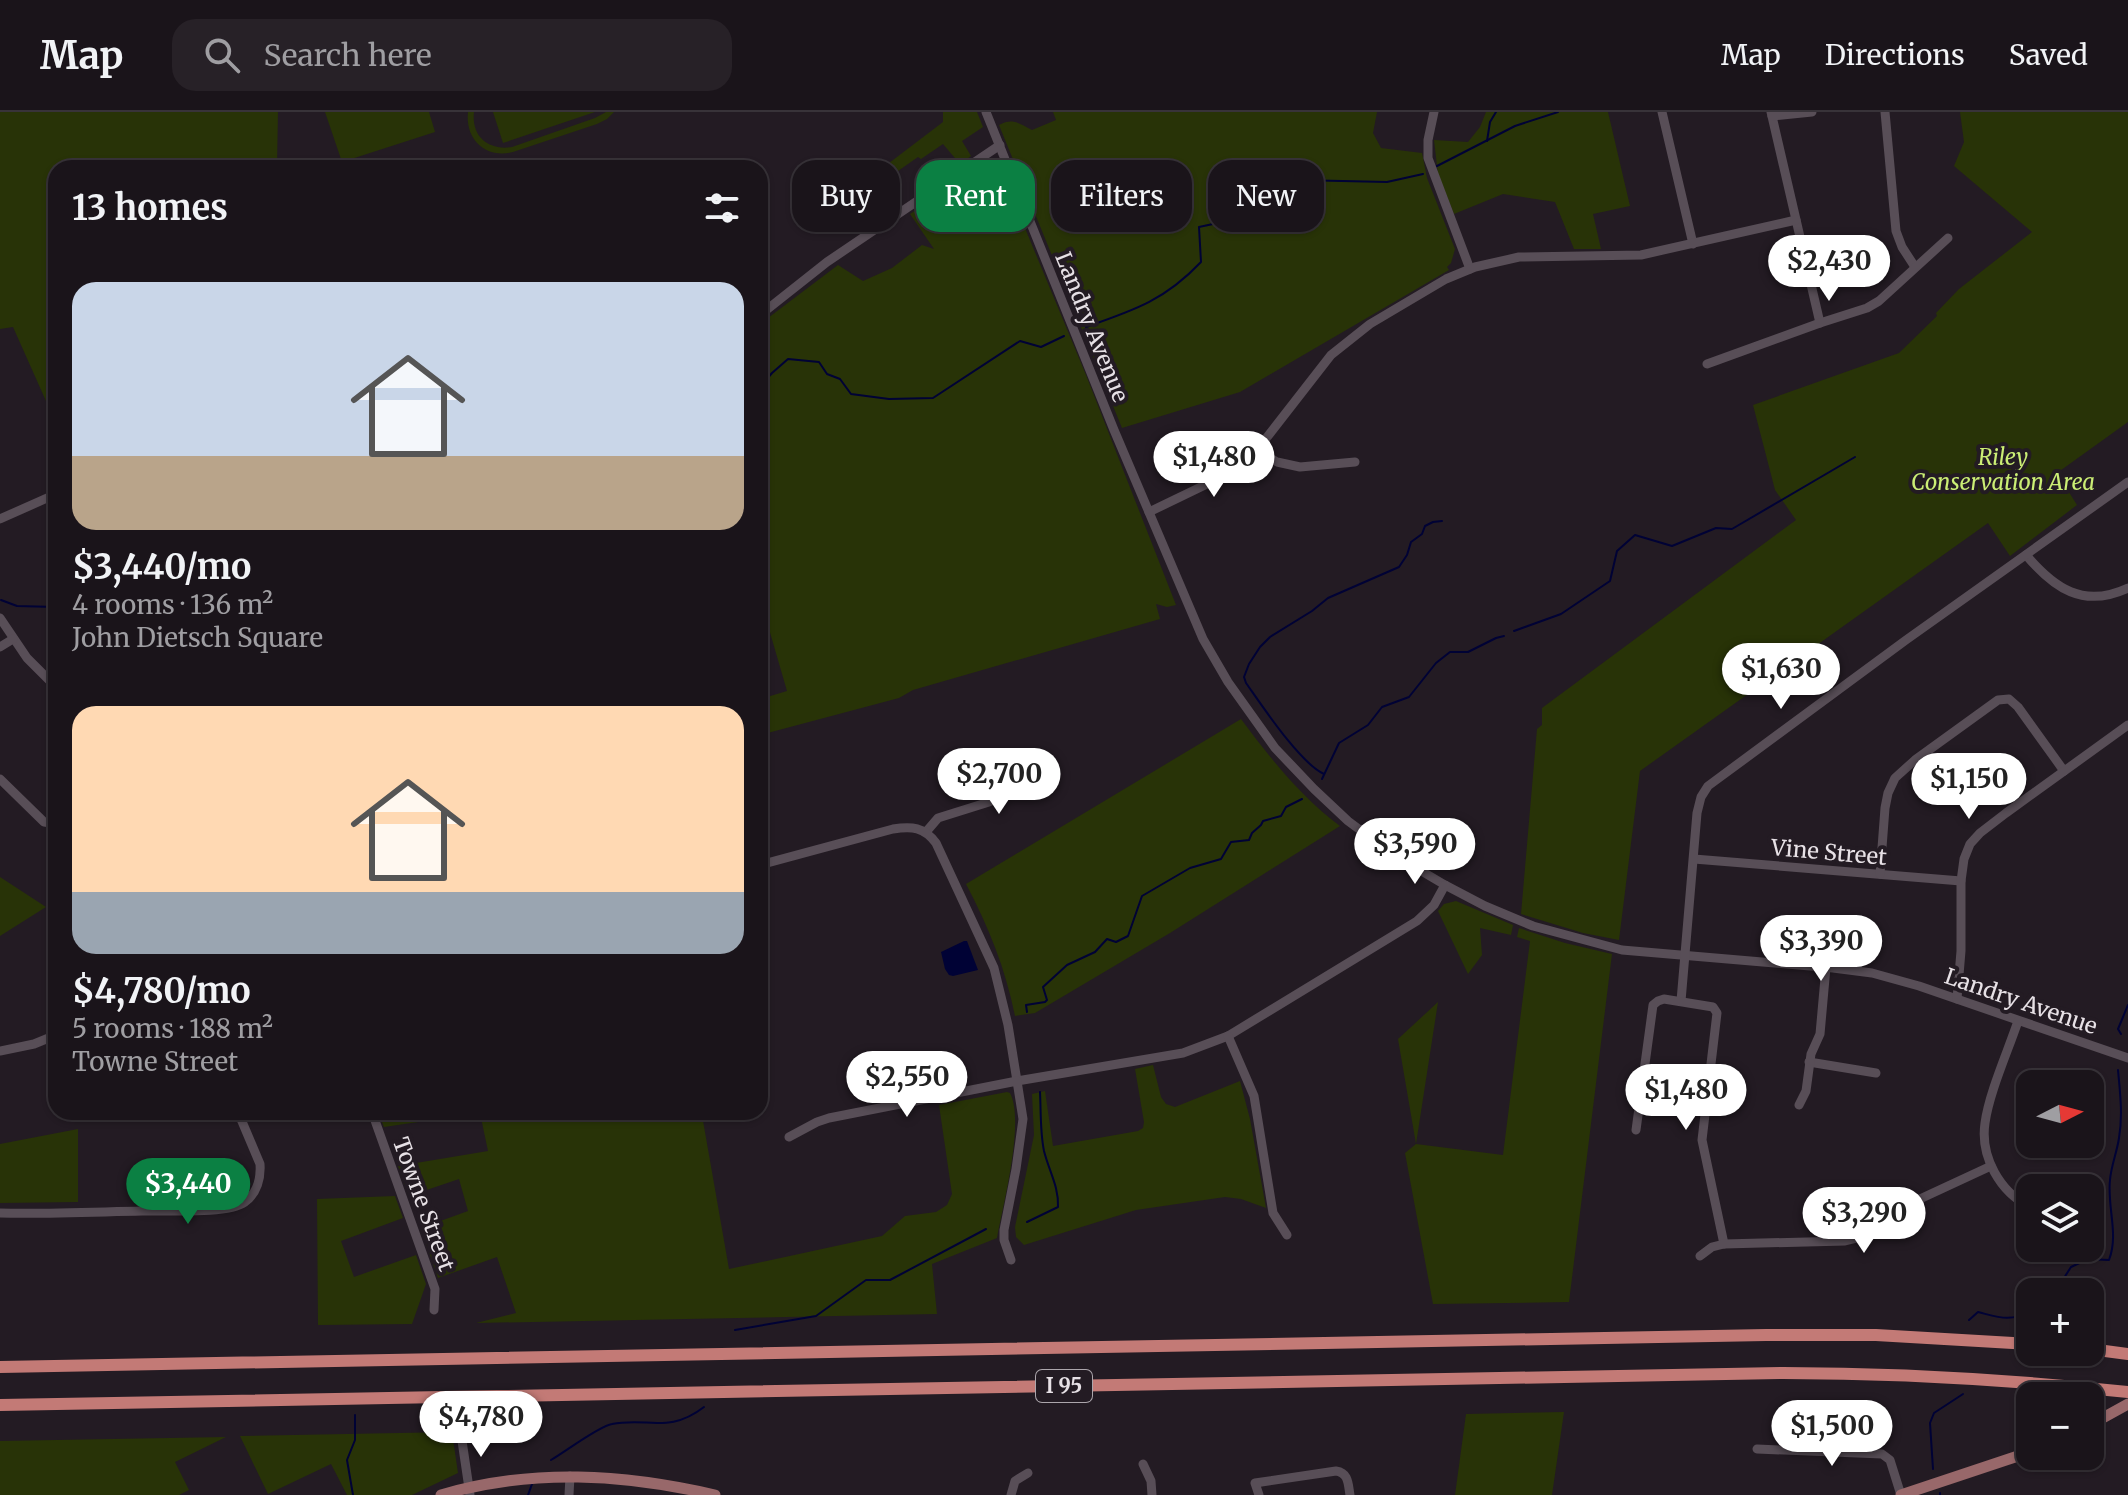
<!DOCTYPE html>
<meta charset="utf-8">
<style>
:root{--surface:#1a141a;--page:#272127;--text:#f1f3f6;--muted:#9f9ea2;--line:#383339;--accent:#0b8043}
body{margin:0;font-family:Merriweather,serif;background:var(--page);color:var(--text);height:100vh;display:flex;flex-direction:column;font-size:30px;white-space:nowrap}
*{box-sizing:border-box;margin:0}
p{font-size:26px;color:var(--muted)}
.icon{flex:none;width:44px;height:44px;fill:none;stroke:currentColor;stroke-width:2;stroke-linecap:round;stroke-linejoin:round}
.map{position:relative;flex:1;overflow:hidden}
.sheet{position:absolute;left:48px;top:48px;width:720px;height:960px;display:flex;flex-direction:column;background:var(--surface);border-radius:24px;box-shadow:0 2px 6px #0004,0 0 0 2px var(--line)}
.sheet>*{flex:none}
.banner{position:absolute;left:792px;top:48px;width:760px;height:72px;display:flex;gap:16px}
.needle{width:52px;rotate:84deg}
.buttons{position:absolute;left:2016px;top:958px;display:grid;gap:16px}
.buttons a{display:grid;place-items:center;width:88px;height:88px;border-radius:16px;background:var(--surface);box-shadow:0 2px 6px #0004,0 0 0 2px var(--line);font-size:40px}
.price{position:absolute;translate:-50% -68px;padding:0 18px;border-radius:28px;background:#fff;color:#222;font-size:26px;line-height:52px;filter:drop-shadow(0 2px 4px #0008)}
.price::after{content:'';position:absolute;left:50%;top:48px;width:24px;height:18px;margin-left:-12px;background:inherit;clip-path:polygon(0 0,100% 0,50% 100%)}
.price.active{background:var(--accent);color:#fff}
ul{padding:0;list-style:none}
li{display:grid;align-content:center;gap:16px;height:424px;padding:0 24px}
li span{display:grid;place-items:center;height:248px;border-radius:24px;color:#555}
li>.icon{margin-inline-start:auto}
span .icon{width:144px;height:144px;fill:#fffc;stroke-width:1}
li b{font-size:34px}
h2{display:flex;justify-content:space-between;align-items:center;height:96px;padding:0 24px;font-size:34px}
.tag{padding:0 28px;border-radius:24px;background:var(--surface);box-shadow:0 2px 6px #0004,0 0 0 2px var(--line);font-size:28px;line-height:72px}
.tag.active{background:var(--accent);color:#fff}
header{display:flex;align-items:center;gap:48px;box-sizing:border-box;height:112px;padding:0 40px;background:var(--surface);border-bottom:2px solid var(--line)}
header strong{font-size:38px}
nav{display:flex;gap:44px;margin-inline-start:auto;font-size:28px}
.search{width:560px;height:72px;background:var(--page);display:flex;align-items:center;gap:20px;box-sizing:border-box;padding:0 28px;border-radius:24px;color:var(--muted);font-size:30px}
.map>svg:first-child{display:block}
.green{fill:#283307}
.water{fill:#000235}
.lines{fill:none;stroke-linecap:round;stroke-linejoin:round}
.stream{stroke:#000235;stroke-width:2}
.minor{stroke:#584e57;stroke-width:9}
.major{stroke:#98686a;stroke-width:11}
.highway{stroke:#c37a76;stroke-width:12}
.labels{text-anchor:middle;stroke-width:8;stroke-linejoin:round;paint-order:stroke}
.shield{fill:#231b23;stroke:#aca6ac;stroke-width:2}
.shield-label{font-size:20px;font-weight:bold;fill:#e7e1e6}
.street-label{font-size:22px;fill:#e7e1e6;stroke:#231b23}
.park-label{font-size:22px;font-style:italic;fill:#cbee75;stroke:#231b23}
</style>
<header>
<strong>Map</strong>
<div class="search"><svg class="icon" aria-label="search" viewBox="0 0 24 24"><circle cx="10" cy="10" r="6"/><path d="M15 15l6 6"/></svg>Search here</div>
<nav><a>Map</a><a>Directions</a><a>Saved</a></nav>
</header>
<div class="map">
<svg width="2128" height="1383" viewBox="0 0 2128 1383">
<rect width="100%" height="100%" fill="#231b23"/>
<g class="green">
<polygon points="0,0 278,0 277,53 264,56 56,56 56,307 54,307 13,215 0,217"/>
<polygon points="325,0 429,0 435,20 342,50"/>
<path d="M 468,0 L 474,0 C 471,24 488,39 512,35 L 595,6 L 606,0 L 614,0 L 607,7 L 597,12 L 513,40 C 486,47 465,28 468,0 Z"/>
<polygon points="493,0 595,0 503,31"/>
<polygon points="943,0 977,0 983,15 962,29 971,44 960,52 943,32 921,47 918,45 858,87 874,113 863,120 845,95 826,108 822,102 943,10"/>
<path d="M 1053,0 L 1377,0 L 1373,21 L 1381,36 L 1422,41 L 1427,66 L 1455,137 L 1451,151 L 1447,155 L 1449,158 L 1240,280 L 1122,316 L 999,13 C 1013,5 1020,12 1032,18 L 1056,8 Z"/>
<polygon points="1486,0 1608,0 1630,94 1593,102 1601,137 1574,137 1555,90 1503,82 1454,102 1438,62 1434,28 1468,30 1480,15"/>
<polygon points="1960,0 2128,0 2128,310 2057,361 2077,393 2010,444 1988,411 1640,659 1619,828 1583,821 1521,802 1537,617 1542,613 1542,596 1796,408 1775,378 1753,293 1899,241 1937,204 1936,201 1959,177 2032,120 1954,54 1964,30"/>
<polygon points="992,49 997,51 1000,56 1086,263 1176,493 1167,495 1156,492 1160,507 913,578 899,586 760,623 760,587 787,579 760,486 760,212 838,153 863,169 892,156 922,133 934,137 910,102 988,50"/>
<path d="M 1241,607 C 1270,646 1301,685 1340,714 L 1170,821 L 1035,901 L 1015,904 C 1005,855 989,816 966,772 Z"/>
<polygon points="0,765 46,795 0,824"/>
<polygon points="1456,789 1513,813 1511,823 1480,816 1482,843 1468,862 1438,799 1444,792"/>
<polygon points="1519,816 1565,831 1612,842 1569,1190 1433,1192 1405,1041 1416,1032 1398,927 1438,890 1416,1032 1503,1043 1530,829 1517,825"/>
<polygon points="1153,953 1161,985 1166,992 1175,995 1240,969 1250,1007 1266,1096 1241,1087 1225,1085 1136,1098 1024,1133 1016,1125 1015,1115 1034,1023 1032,982 1045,979 1053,1034 1138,1019 1143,1016 1144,1010 1135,957"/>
<path d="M 1007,980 L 1010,981 C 1025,1009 1003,1093 997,1126 L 932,1152 L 937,1202 L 476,1211 L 516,1201 L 497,1145 L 438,1166 L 421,1116 L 468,1099 L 459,1067 L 409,1084 L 398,1054 L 488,1039 L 480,1001 L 384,1015 L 378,1000 L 674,1000 L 675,1008 L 702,1003 L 729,1157 L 882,1124 L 905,1104 L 936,1100 L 947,1093 L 952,1082 L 939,993 Z"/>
<polygon points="78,1017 78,1090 0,1091 0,1032"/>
<polygon points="395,1084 403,1106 341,1129 354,1165 416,1143 426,1172 412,1212 318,1213 317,1087"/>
<polygon points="1564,1300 1552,1383 1455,1383 1466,1302"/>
<polygon points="452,1320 458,1361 412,1383 347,1383 331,1352 268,1382 240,1324"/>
<polygon points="226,1325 175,1350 189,1378 179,1383 0,1383 0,1329"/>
</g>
<polygon class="water" points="964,829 967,829 978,858 953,864 949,863 945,857 941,840"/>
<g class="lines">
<g class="stream">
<polyline points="1487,29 1490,10 1496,0"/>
<polyline points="1437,54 1515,14 1558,0"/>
<path d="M 1086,215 C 1135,198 1165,188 1201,150 L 1199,115 L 1255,103 L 1270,82 L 1297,68 L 1387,70 L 1423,62"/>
<polyline points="760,275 772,261 788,247 819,250 827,262 840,267 851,282 889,287 933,286 1020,229 1041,235 1064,224"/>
<polyline points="1,488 17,494 56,495"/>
<polyline points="1514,519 1561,502 1610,469 1617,439 1635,423 1672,434 1716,416 1732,417 1855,345"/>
<path d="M 1324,662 C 1300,651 1263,595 1246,571 L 1244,565 L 1249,552 L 1260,535 L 1270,525 L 1312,499 L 1328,486 L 1399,455 L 1407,443 L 1411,430 L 1422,422 L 1425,414 L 1433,410 L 1442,409"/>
<polyline points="1322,667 1339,631 1368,613 1382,595 1409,585 1436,551 1450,540 1468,540 1496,526 1504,524"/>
<polyline points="1027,900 1026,893 1045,890 1047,888 1043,875 1067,853 1095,840 1107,827 1116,830 1128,824 1142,784 1190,756 1221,747 1231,730 1249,728 1252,721 1261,713 1263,709 1281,704 1286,695 1302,687"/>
<polyline points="2121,922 2118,917 2128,893"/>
<path d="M 1027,1110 L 1058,1095 C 1059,1075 1049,1059 1044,1039 C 1040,1020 1041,999 1040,980"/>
<path d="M 2055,1180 L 2071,1155 L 2088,1147 L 2109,1148 C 2119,1122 2107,1095 2110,1068 C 2111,1054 2117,1040 2119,1026 C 2123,1003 2120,980 2118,958"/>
<path d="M 1969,1208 L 1978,1200 C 1998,1205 2011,1211 2030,1198"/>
<polyline points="735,1218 816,1204 866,1168 890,1168 986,1117"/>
<path d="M 551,1348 C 565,1340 599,1314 612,1312 C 648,1305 669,1322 704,1295"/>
<polyline points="1933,1357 1930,1311 1934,1301 1963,1282"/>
<polyline points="1940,1381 1940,1383"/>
<polyline points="353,1383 347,1348 355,1328 355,1303"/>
<polyline points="528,1383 532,1372"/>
</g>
<g class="minor">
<polyline points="986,0 1114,318 1203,527 1228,570 1275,636 1314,677 1348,709 1391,741 1445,773 1485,794 1533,814 1622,838 1833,856 1872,861 1919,874 2128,946"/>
<polyline points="1434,0 1428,28 1428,46 1470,157"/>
<polyline points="1662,0 1693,132"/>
<polyline points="1771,0 1820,211"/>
<polyline points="1885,0 1896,119 1902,135 1915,155"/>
<polyline points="1772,4 1812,0"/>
<polyline points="760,203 827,150 1000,33"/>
<polyline points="1707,252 1820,211 1867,196 1879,189 1948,126"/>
<polyline points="1257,338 1277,350 1300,355 1355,350"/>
<polyline points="1149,400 1207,372 1236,354 1257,338 1331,243 1370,212 1446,167 1475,155 1519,145 1641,143 1796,108"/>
<polyline points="0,407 56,382"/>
<path d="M 2026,443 C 2054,476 2083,497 2128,476"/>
<polyline points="0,506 27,546 56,575"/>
<polyline points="0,535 13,527"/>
<polyline points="0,667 44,710 51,711 56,709"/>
<polyline points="926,720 938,706 989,690 1023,674 1035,655"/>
<polyline points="1694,747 1961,769"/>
<path d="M 760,753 L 893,717 C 912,714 924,715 936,731 L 994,856 L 1008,913 L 1017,969 L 1183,941 L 1228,924 L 1417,809 L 1434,793 L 1445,773"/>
<polyline points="1880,762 1885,696 1888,681 1895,666 1915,648 1998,588 2009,587 2018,595 2064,659"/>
<polyline points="1957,887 1961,839 1961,769 1964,747 1970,732 1980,721 2006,701 2128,613"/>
<polyline points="1681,889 1697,701 1701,685 1708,674 1906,528 2128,370"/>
<path d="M 2018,909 C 2008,939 1989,981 1985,1011 C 1980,1045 2000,1080 2030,1095"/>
<polyline points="1228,924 1254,984 1273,1101 1287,1123"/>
<polyline points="0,939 34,932 56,923"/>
<polyline points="1809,950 1876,961"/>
<polyline points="1799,993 1806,979 1811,942 1820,922 1826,855"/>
<polyline points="372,1000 435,1177 434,1198"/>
<polyline points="1636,1018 1653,893 1658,889 1664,887 1713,895 1717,901 1702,1028 1724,1132"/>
<polyline points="789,1025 817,1010 829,1006 1017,969 1023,1007 1016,1057 1004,1118 1004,1128 1011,1148"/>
<path d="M 0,1101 C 47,1102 94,1100 142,1099 C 166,1098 226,1103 245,1090 C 257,1081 261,1066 260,1052 L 238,1000"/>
<polyline points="1700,1144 1712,1135 1724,1132 1845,1129 1874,1122 1885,1117 1922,1086 1991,1054"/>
<polyline points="461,1322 470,1383"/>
<polyline points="1757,1337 1882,1342 1890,1348 1901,1383"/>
<polyline points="1143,1352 1151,1369 1152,1383"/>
<polyline points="569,1383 570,1364"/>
<polyline points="1011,1383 1015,1369 1028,1361"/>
<path d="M 1259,1383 L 1255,1371 L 1336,1359 C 1349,1361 1348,1372 1350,1383"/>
</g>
<g class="major">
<polyline points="2090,1313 2128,1292"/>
<path d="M 441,1383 C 532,1356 624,1362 715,1383"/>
<polyline points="1901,1383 2030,1340"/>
</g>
<g class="highway">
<polyline points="2090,1237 2128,1242"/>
<polyline points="0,1255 1766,1223 1876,1223 2030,1232"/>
<path d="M 0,1293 L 1783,1261 C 1898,1261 2013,1268 2128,1280"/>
</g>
</g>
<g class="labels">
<rect class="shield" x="1036" y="1258" width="56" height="32" rx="6"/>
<g class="shield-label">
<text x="1064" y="1281">I 95</text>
</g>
<g class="street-label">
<text transform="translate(1092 215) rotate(68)" y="8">Landry Avenue</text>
<text transform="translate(1829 740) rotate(5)" y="8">Vine Street</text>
<text transform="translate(2021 889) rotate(19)" y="8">Landry Avenue</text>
<text transform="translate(424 1092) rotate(70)" y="8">Towne Street</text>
</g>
<g class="park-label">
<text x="2003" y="353">Riley<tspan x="2003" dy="25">Conservation Area</tspan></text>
</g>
</g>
</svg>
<div class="buttons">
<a><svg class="needle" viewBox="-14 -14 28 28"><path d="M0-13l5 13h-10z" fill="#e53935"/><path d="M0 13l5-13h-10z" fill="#9f9ea2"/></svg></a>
<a><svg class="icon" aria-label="layers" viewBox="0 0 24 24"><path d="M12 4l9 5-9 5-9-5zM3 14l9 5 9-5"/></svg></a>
<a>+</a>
<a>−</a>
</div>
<b class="price" style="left:1829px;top:191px">$2,430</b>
<b class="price" style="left:1214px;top:387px">$1,480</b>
<b class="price" style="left:1781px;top:599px">$1,630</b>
<b class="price" style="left:999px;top:704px">$2,700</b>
<b class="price" style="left:1969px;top:709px">$1,150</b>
<b class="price" style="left:1415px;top:774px">$3,590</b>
<b class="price" style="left:1821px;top:871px">$3,390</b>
<b class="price" style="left:907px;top:1007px">$2,550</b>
<b class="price" style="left:1686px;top:1020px">$1,480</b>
<b class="price active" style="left:188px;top:1114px">$3,440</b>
<b class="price" style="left:1864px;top:1143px">$3,290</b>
<b class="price" style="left:481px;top:1347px">$4,780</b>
<b class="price" style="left:1832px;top:1356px">$1,500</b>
<div class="banner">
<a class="tag">Buy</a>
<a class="tag active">Rent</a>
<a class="tag">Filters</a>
<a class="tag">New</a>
</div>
<section class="sheet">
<h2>13 homes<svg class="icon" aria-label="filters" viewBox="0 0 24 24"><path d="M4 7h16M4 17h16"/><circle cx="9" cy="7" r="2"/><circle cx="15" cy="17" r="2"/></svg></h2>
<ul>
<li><span style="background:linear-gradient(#c9d6e8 70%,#b9a48a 0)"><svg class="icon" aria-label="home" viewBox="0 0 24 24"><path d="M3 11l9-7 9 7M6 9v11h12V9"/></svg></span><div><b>$3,440/mo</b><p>4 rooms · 136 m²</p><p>John Dietsch Square</p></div></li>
<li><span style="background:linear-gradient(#ffd9b3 75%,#9aa5b1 0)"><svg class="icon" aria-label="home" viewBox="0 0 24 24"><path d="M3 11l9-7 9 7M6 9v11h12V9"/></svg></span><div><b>$4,780/mo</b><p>5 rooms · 188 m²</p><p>Towne Street</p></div></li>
</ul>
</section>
</div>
